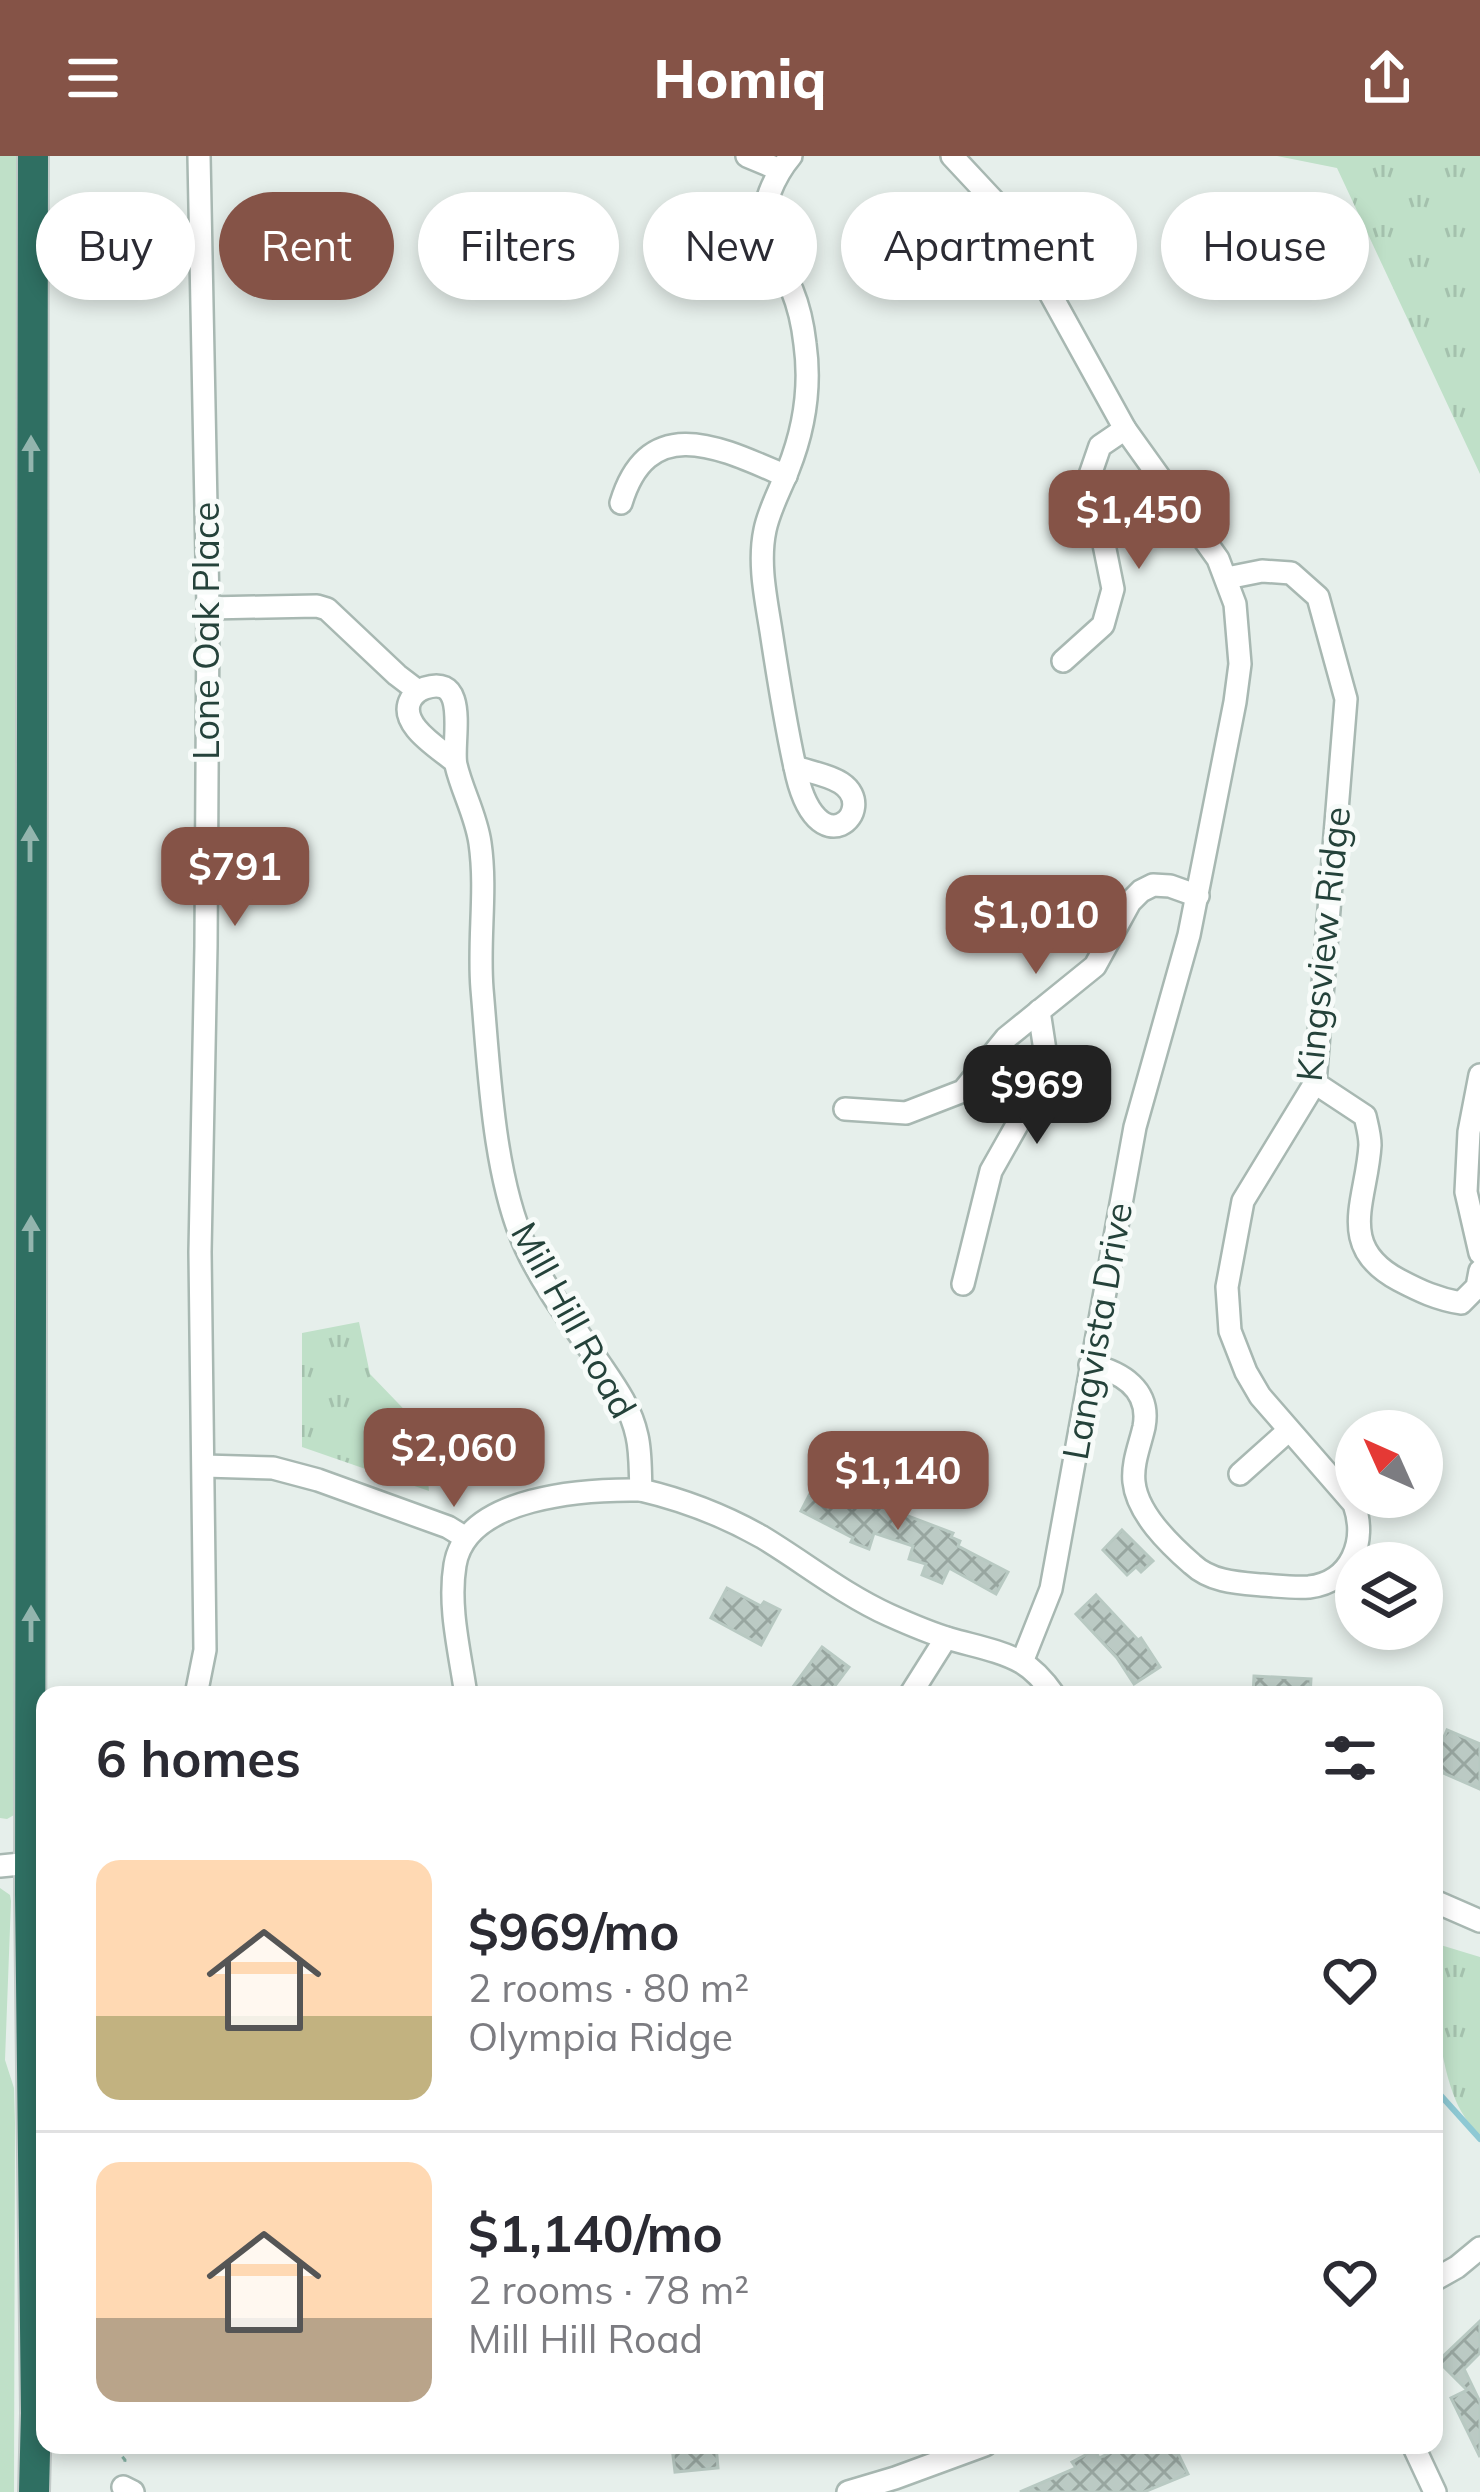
<!DOCTYPE html>
<meta charset="utf-8">
<style>
:root{--surface:#fff;--page:#f2f2f3;--text:#2b2b33;--muted:#7c7c81;--line:#e1e1e2;--accent:#855347}
body{margin:0;font-family:Mulish,sans-serif;background:var(--page);color:var(--text);height:100vh;display:flex;flex-direction:column;font-size:45px;white-space:nowrap}
*{box-sizing:border-box;margin:0}
p{font-size:39px;color:var(--muted)}
.icon{flex:none;width:66px;height:66px;fill:none;stroke:currentColor;stroke-width:2;stroke-linecap:round;stroke-linejoin:round}
.map{position:relative;flex:1;overflow:hidden}
.drawer{position:absolute;left:36px;top:1530px;width:1407px;height:768px;display:flex;flex-direction:column;background:var(--surface);border-radius:24px;box-shadow:0 6px 18px #0003}
.drawer>*{flex:none}
.hud{position:absolute;left:36px;top:36px;width:1410px;height:108px;display:flex;gap:24px}
.needle{width:78px;rotate:315deg}
.buttons{position:absolute;left:1335px;top:1254px;display:grid;gap:24px}
.buttons a{display:grid;place-items:center;width:108px;height:108px;border-radius:50%;background:var(--surface);box-shadow:0 6px 18px #0003;font-size:60px}
.price{position:absolute;translate:-50% -102px;padding:0 27px;border-radius:24px;background:var(--accent);color:#fff;font-size:39px;line-height:78px;filter:drop-shadow(0 3px 6px #0008)}
.price::after{content:'';position:absolute;left:50%;top:72px;width:36px;height:27px;margin-left:-18px;background:inherit;clip-path:polygon(0 0,100% 0,50% 100%)}
.price.selected{background:#222;color:#fff}
ul{padding:0;list-style:none}
li{display:flex;align-items:center;gap:36px;height:300px;padding:0 60px}
li+li{border-top:3px solid var(--line)}
li span{display:grid;place-items:center;flex:none;width:336px;height:240px;border-radius:24px;color:#555}
li>.icon{margin-inline-start:auto}
span .icon{width:144px;height:144px;fill:#fffc;stroke-width:1}
li b{font-size:51px}
h2{display:flex;justify-content:space-between;align-items:center;height:144px;padding:0 60px;font-size:51px}
.chip{padding:0 42px;border-radius:54px;background:var(--surface);box-shadow:0 6px 18px #0003;font-size:42px;line-height:108px}
.chip.selected{background:var(--accent);color:#fff}
header{display:flex;justify-content:space-between;align-items:center;height:156px;padding:0 60px;background:var(--accent);color:#fff;font-size:54px;font-weight:800}
.map>svg:first-child{display:block}
.grass{fill:#bfe0c8}
.park{fill:url(#park-tufts)}
.lines{fill:none;stroke-linecap:round;stroke-linejoin:round}
.stream{stroke:#8ec9d4;stroke-width:6}
.building{fill:url(#building-cross-hatch);stroke:#b8c9c2;stroke-width:3}
.minor-casing{stroke:#a8b8b2;stroke-width:26}
.highway-casing{stroke:#c2cac8;stroke-width:34}
.path{stroke:#86b3a5;stroke-width:3;stroke-dasharray:6 9;stroke-linecap:butt}
.minor{stroke:#fff;stroke-width:21}
.highway{stroke:#2f6f62;stroke-width:30}
.oneway{fill:#93b5ae}
.labels{text-anchor:middle;stroke-width:10;stroke-linejoin:round;paint-order:stroke}
.street-label{font-size:36px;fill:#24423a;stroke:#f7fbf9}
</style>
<header><svg class="icon" aria-label="menu" viewBox="0 0 24 24"><path d="M4 6h16M4 12h16M4 18h16"/></svg>Homiq<svg class="icon" aria-label="share" viewBox="0 0 24 24"><path d="M12 15V3M7 8l5-5 5 5M5 13v7h14v-7"/></svg></header>
<div class="map">
<svg width="1480" height="2336" viewBox="0 0 1480 2336">
<defs>
<pattern id="park-tufts" width="24" height="20" patternUnits="userSpaceOnUse" patternTransform="scale(3)"><rect width="24" height="20" fill="#bfe0c8"/><path d="M3 7l-1-3M5 7V3M7 7l1-3M15 17l-1-3M17 17v-4M19 17l1-3" fill="none" stroke="#a4c1ad"/></pattern>
<pattern id="building-cross-hatch" width="8" height="8" patternUnits="userSpaceOnUse" patternTransform="scale(3)"><rect width="8" height="8" fill="#bbcac4"/><path d="M0 0l8 8M0 8l8-8" fill="none" stroke="#98a6a0"/></pattern>
</defs>
<rect width="100%" height="100%" fill="#e6efeb"/>
<g class="grass">
<polygon points="0,0 16,0 16,110 15,1640 14,1659 7,1663 0,1662"/>
<polygon points="0,1732 10,1739 11,1745 5,1904 14,1932 15,1967 14,2336 0,2336"/>
</g>
<g class="park">
<polygon points="1277,0 1480,0 1480,318 1337,12"/>
<path d="M 1023,892 L 1032,900 C 1035,926 1019,947 1006,969 L 971,939 L 1010,895 Z"/>
<polygon points="359,1166 370,1218 423,1273 429,1335 302,1291 302,1177"/>
<path d="M 1434,1787 L 1480,1801 L 1480,1985 C 1472,1971 1462,1959 1456,1945 C 1437,1900 1434,1834 1434,1787 Z"/>
</g>
<g class="lines">
<polyline class="stream" points="1434,1932 1480,1983"/>
</g>
<g class="building">
<polygon points="818,1322 832,1329 836,1323 857,1334 856,1337 885,1348 884,1351 953,1377 951,1381 960,1385 958,1390 1008,1416 996,1438 949,1412 942,1427 922,1419 926,1408 909,1403 913,1390 874,1377 869,1393 851,1386 853,1382 801,1355"/>
<polygon points="1122,1374 1153,1405 1141,1416 1136,1411 1127,1419 1103,1394"/>
<polygon points="727,1432 761,1450 764,1446 780,1454 761,1489 711,1462"/>
<polygon points="1096,1439 1138,1484 1141,1482 1160,1511 1134,1528 1117,1502 1076,1458"/>
<polygon points="822,1491 849,1511 828,1539 787,1539"/>
<polygon points="1254,1520 1311,1523 1310,1539 1253,1539"/>
<polygon points="1447,1574 1480,1588 1480,1633 1434,1613 1434,1604"/>
<polygon points="1480,2165 1480,2197 1464,2213 1480,2246 1480,2301 1451,2242 1467,2234 1438,2205"/>
<polygon points="695,2289 716,2289 718,2312 675,2316 672,2291"/>
<polygon points="1126,2289 1174,2289 1188,2318 1144,2336 1020,2336 1076,2312 1072,2306 1095,2294 1099,2302"/>
</g>
<g class="lines">
<g class="minor-casing">
<g id="minor">
<polyline points="747,0 780,14"/>
<path d="M 791,0 C 775,19 760,51 764,76 C 768,97 783,116 792,134 C 799,151 803,170 805,188 C 811,231 804,274 788,314 C 780,334 769,354 765,374 C 758,407 766,443 771,475 C 778,521 785,566 795,611"/>
<polyline points="952,0 994,45 1014,72 1125,273 1218,403 1235,448 1240,508 1235,546 1189,779 1135,971 1051,1433 1022,1506"/>
<path d="M 621,347 C 649,254 723,293 786,320"/>
<polyline points="208,452 317,450 327,453 397,519 418,535"/>
<polyline points="1063,505 1103,469 1113,433 1090,319 1100,290 1125,273"/>
<path d="M 454,605 C 439,592 397,568 411,543 C 414,538 419,534 425,532 C 471,517 451,588 456,609 C 462,635 476,659 480,687 C 487,735 478,784 482,833 C 489,912 493,1020 526,1092 C 545,1133 574,1170 600,1208 C 615,1230 631,1252 637,1280 C 641,1297 640,1317 641,1334 C 684,1344 723,1359 762,1381 C 805,1407 843,1438 889,1459 C 909,1468 930,1477 950,1483 C 974,1490 999,1494 1021,1506 C 1035,1514 1045,1526 1054,1539"/>
<path d="M 795,611 C 810,616 829,619 841,627 C 881,653 816,717 795,611 Z"/>
<polyline points="1480,919 1469,976 1466,1036 1480,1097"/>
<path d="M 1315,927 L 1365,960 C 1367,969 1370,979 1370,989 C 1367,1044 1335,1090 1399,1124 C 1420,1135 1437,1143 1461,1147 L 1477,1131 L 1480,1115"/>
<polyline points="845,953 906,957 963,935 1006,882 1095,810 1130,746 1141,735 1153,729 1170,730 1198,740"/>
<polyline points="963,1128 991,1015 1048,914 1039,855"/>
<path d="M 1090,1209 C 1122,1216 1151,1234 1144,1271 C 1140,1289 1132,1307 1134,1326 C 1137,1357 1169,1388 1192,1408 C 1211,1426 1238,1427 1262,1429 C 1278,1430 1293,1432 1309,1431 C 1352,1426 1367,1385 1354,1348 L 1260,1240 L 1246,1216 L 1230,1175 L 1227,1131 L 1243,1045 L 1315,927 L 1346,543 L 1318,441 L 1291,417 L 1262,415 L 1227,422"/>
<polyline points="204,1310 273,1312 318,1324 448,1371 466,1382"/>
<polyline points="1240,1318 1288,1275"/>
<polyline points="196,1539 205,1494 200,1096 206,790 208,452 199,0"/>
<path d="M 466,1539 C 460,1497 448,1451 455,1409 C 466,1340 586,1333 641,1334"/>
<polyline points="910,1539 946,1482"/>
<polyline points="0,1710 31,1707"/>
<polyline points="1434,1745 1480,1765"/>
<polyline points="1434,2124 1457,2111 1480,2092"/>
<polyline points="1413,2289 1435,2336"/>
<polyline points="123,2331 133,2336"/>
<polyline points="848,2336 895,2322 985,2289"/>
</g>
</g>
<g class="highway-casing">
<polyline id="highway" points="33,0 30,1738 36,2257 34,2336"/>
</g>
<polyline class="path" points="113,2289 125,2304 124,2311"/>
<use href="#minor" class="minor"/>
<use href="#highway" class="highway"/>
</g>
<defs><path id="oneway-solid" d="M-6-.8H1V-3.2L6.5 0L1 3.2V.8H-6Z" transform="scale(3)"/></defs>
<g class="oneway">
<use href="#oneway-solid" transform="translate(31 298) rotate(-90)"/>
<use href="#oneway-solid" transform="translate(30 688) rotate(-90)"/>
<use href="#oneway-solid" transform="translate(31 1078) rotate(-90)"/>
<use href="#oneway-solid" transform="translate(31 1468) rotate(-90)"/>
</g>
<g class="labels">
<g class="street-label">
<text transform="translate(206 475) rotate(-90)" y="13">Lone Oak Place</text>
<text transform="translate(1323 788) rotate(-84)" y="13">Kingsview Ridge</text>
<text transform="translate(574 1164) rotate(61)" y="13">Mill Hill Road</text>
<text transform="translate(1097 1175) rotate(-80)" y="13">Langvista Drive</text>
</g>
</g>
</svg>
<div class="buttons">
<a><svg class="needle" viewBox="-14 -14 28 28"><path d="M0-13l5 13h-10z" fill="#e53935"/><path d="M0 13l5-13h-10z" fill="#7c7c81"/></svg></a>
<a><svg class="icon" aria-label="layers" viewBox="0 0 24 24"><path d="M12 4l9 5-9 5-9-5zM3 14l9 5 9-5"/></svg></a>
</div>
<b class="price" style="left:1139px;top:416px">$1,450</b>
<b class="price" style="left:235px;top:773px">$791</b>
<b class="price" style="left:1036px;top:821px">$1,010</b>
<b class="price selected" style="left:1037px;top:991px">$969</b>
<b class="price" style="left:454px;top:1354px">$2,060</b>
<b class="price" style="left:898px;top:1377px">$1,140</b>
<div class="hud">
<a class="chip">Buy</a>
<a class="chip selected">Rent</a>
<a class="chip">Filters</a>
<a class="chip">New</a>
<a class="chip">Apartment</a>
<a class="chip">House</a>
</div>
<section class="drawer">
<h2>6 homes<svg class="icon" aria-label="filters" viewBox="0 0 24 24"><path d="M4 7h16M4 17h16"/><circle cx="9" cy="7" r="2"/><circle cx="15" cy="17" r="2"/></svg></h2>
<ul>
<li><span style="background:linear-gradient(#ffd9b3 65%,#c2b280 0)"><svg class="icon" aria-label="home" viewBox="0 0 24 24"><path d="M3 11l9-7 9 7M6 9v11h12V9"/></svg></span><div><b>$969/mo</b><p>2 rooms · 80 m²</p><p>Olympia Ridge</p></div><svg class="icon" aria-label="heart" viewBox="0 0 24 24"><path d="M12 20l-8-8c-3-5 5-10 8-4 3-6 11-1 8 4z"/></svg></li>
<li><span style="background:linear-gradient(#ffd9b3 65%,#b9a48a 0)"><svg class="icon" aria-label="home" viewBox="0 0 24 24"><path d="M3 11l9-7 9 7M6 9v11h12V9"/></svg></span><div><b>$1,140/mo</b><p>2 rooms · 78 m²</p><p>Mill Hill Road</p></div><svg class="icon" aria-label="heart" viewBox="0 0 24 24"><path d="M12 20l-8-8c-3-5 5-10 8-4 3-6 11-1 8 4z"/></svg></li>
</ul>
</section>
</div>
